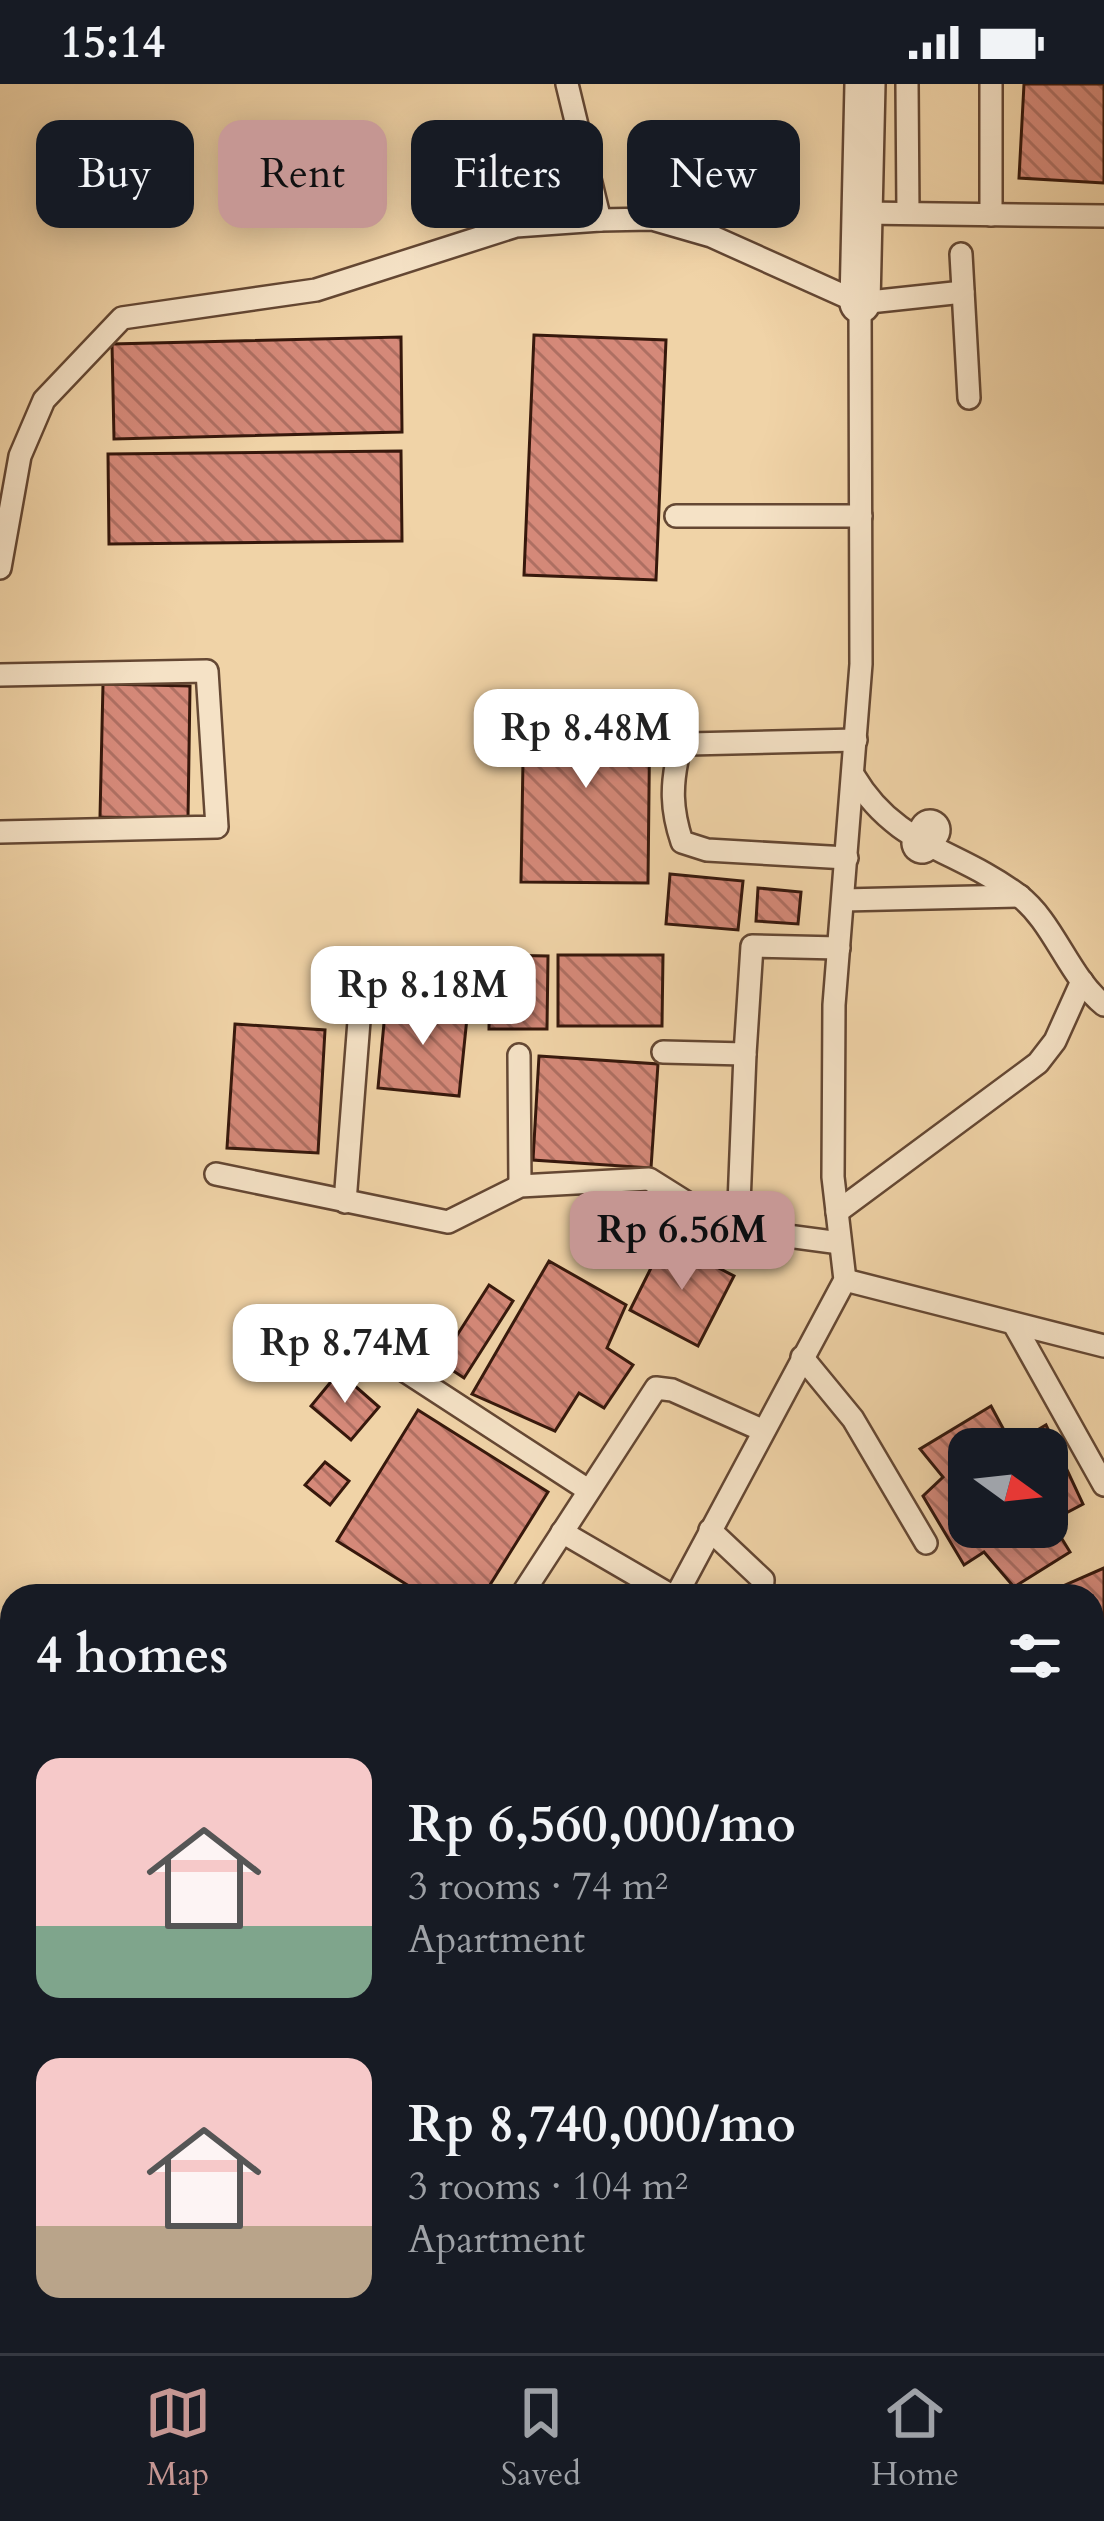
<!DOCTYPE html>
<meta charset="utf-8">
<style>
:root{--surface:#171b24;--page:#242831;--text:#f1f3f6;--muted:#9ea1a6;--line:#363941;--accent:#c59692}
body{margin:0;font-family:Cardo,serif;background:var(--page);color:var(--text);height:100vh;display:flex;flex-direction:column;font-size:45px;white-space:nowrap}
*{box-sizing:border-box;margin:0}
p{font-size:39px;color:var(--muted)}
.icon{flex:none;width:66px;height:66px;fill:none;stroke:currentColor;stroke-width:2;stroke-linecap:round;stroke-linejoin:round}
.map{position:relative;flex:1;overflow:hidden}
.side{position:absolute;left:0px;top:1500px;width:1104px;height:771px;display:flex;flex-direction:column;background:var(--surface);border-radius:36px 36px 0 0;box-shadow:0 6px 30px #0003}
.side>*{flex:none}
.top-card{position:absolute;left:36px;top:36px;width:1032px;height:108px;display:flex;gap:24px}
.needle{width:78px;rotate:105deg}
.tools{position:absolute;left:948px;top:1344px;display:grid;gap:24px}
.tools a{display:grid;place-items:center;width:120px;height:120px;border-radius:24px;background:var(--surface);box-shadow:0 6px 30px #0003;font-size:60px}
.price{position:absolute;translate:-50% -102px;padding:0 27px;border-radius:24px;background:#fff;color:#222;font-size:39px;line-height:78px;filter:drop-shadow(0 3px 6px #0008)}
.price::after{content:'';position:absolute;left:50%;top:72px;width:36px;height:27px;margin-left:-18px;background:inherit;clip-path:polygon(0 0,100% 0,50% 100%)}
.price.active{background:var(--accent);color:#111}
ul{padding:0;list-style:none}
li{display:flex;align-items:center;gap:36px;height:300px;padding:0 36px}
li span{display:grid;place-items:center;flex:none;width:336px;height:240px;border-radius:24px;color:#555}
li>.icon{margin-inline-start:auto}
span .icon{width:144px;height:144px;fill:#fffc;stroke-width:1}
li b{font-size:51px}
h2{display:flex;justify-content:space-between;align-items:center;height:144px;padding:0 36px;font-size:51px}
.tag{padding:0 42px;border-radius:24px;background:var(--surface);box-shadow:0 6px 30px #0003;font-size:42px;line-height:108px}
.tag.active{background:var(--accent);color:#111}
.status{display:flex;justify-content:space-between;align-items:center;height:84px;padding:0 60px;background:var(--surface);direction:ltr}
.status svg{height:33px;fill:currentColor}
.menu{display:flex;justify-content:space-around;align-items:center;height:168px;border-top:3px solid var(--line);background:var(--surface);font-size:33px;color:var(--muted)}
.menu a{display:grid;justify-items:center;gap:6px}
.menu .active{color:var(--accent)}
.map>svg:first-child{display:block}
.building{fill:url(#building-back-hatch);stroke:#36180c;stroke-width:3;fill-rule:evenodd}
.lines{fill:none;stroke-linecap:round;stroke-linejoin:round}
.lane-casing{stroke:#644733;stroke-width:26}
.street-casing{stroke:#644733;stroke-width:44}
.lane{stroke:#f5e2c6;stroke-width:21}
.street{stroke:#f5e2c6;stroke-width:39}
</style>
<div class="status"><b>15:14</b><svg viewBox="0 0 49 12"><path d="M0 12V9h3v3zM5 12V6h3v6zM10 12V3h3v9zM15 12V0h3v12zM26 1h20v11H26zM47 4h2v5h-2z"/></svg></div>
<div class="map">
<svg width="1104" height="2269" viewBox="0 0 1104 2269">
<defs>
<pattern id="building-back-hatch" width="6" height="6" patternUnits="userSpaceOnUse" patternTransform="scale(3)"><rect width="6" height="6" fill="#d58979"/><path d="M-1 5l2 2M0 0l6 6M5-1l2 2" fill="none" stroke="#ae6f62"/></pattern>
</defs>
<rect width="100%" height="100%" fill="#f0d3a7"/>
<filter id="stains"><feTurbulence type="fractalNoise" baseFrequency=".00167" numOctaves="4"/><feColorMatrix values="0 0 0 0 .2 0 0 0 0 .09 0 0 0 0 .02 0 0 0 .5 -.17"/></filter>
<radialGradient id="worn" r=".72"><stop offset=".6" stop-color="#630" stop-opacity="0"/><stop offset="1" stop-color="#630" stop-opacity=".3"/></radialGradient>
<g class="building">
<polygon points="1024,0 1104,0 1104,99 1019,94"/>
<polygon points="534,251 666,256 656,496 524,491"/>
<polygon points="401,253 402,348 114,355 112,260"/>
<polygon points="401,367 402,457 109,460 108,370"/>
<polygon points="103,600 190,602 188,735 100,733"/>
<polygon points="524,615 650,617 648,799 521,798"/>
<polygon points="670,790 743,797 738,846 666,840"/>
<polygon points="758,804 801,808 798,840 756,837"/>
<polygon points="490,871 548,872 547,945 489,945"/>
<polygon points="558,871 663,871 662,942 558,942"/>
<polygon points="386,917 468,924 459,1012 378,1004"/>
<polygon points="235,940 325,946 318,1069 227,1064"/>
<polygon points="539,972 658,980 651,1084 533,1076"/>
<polygon points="665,1156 734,1192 698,1262 630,1226"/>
<polygon points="549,1177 626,1221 607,1264 633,1281 604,1324 579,1309 555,1347 472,1310"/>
<polygon points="489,1201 513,1217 464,1294 440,1278"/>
<polygon points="339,1288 379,1323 351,1356 311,1322"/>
<path d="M 991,1322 L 1012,1361 L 1046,1341 L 1083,1420 L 1051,1437 L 1070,1468 L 1014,1503 L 984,1468 L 964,1481 L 923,1412 L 943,1393 L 920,1365 ZM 969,1365 L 1047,1365 L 1047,1443 L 969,1443 Z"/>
<polygon points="418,1326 548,1408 483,1512 425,1512 337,1457"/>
<polygon points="325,1378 349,1397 330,1421 305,1401"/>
<polygon points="1104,1484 1104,1571 1092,1577 1092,1512 1040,1512"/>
<polygon points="1104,2067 1104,2099 1101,2103 1092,2097 1092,2084"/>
<polygon points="1092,2156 1104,2160 1104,2269 1052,2259 1092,2259"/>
<polygon points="992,2259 1044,2259 1039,2269 990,2269"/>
</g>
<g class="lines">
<g class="lane-casing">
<g id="lane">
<polyline points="567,0 600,136"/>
<polyline points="907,0 908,129"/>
<polyline points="862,129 1104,132"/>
<polyline points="991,131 991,0"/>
<polyline points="961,170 969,314"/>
<polyline points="676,432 861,432"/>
<polyline points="0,484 20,372 44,316 122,234 316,206 516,142 600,136 652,135 711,152 860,219 963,208"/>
<polyline points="0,591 207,587 217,743 0,748"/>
<path d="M 854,692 C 896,763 957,765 1018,811 C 1054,838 1068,892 1104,921"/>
<path d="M 847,774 L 707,766 L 682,758 C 671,725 671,701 679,667 L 689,660 L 856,656"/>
<polyline points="843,816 1020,812"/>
<polyline points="663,968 745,970 752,862 839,864"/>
<polyline points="519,971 520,1102"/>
<polyline points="216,1090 448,1138 520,1102 649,1095 727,1144 840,1159"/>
<polyline points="345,1118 359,937"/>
<polyline points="837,1128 1038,979 1055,957 1082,897"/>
<polyline points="738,1145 745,970"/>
<polyline points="845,1196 1104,1262"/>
<polyline points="1015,1242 1104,1401"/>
<polyline points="353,1253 588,1406"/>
<polyline points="802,1273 853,1335 926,1459"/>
<polyline points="710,1446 763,1496 762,1512"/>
<polyline points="562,1448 672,1512"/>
<polyline points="521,1512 656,1304 672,1306 762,1346"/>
<polyline points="676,1512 845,1196 833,1093 834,921 861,580 860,219"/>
<polyline points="1092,2035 1104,2020"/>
<polyline points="391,2259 460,2269"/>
<polyline points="805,2259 805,2269"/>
<polyline points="343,2269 356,2259"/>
<polyline points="627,2269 630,2259"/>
</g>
</g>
<g class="street-casing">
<g id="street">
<polyline points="860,219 865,0"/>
<polyline points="922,759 930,746"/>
</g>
</g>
<use href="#lane" class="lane"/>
<use href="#street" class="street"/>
</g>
<rect width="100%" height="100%" filter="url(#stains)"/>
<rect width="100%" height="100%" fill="url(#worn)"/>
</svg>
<div class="tools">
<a><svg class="needle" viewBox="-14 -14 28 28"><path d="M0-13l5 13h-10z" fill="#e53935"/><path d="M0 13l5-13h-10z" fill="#9ea1a6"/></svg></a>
</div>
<b class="price" style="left:586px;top:707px">Rp 8.48M</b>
<b class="price" style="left:423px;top:964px">Rp 8.18M</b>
<b class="price active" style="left:682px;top:1209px">Rp 6.56M</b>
<b class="price" style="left:345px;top:1322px">Rp 8.74M</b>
<div class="top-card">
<a class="tag">Buy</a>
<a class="tag active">Rent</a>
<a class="tag">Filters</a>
<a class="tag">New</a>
</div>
<section class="side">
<h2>4 homes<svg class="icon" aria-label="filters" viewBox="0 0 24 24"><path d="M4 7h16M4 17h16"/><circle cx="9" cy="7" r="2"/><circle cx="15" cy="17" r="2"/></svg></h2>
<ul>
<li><span style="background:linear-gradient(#f6c9c9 70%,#7fa58c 0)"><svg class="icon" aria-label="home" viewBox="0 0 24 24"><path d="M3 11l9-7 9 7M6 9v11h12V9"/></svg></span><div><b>Rp 6,560,000/mo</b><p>3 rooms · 74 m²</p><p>Apartment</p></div></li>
<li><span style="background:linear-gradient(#f6c9c9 70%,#b9a48a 0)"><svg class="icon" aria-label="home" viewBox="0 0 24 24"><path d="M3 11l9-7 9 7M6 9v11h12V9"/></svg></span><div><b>Rp 8,740,000/mo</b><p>3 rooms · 104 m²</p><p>Apartment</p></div></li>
</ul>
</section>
</div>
<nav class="menu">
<a class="active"><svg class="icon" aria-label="map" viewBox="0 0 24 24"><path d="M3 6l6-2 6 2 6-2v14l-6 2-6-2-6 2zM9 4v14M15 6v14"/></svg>Map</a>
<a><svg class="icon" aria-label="saved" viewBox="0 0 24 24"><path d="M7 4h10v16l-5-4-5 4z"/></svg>Saved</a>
<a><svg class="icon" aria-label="home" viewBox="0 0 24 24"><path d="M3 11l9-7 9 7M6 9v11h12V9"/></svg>Home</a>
</nav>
